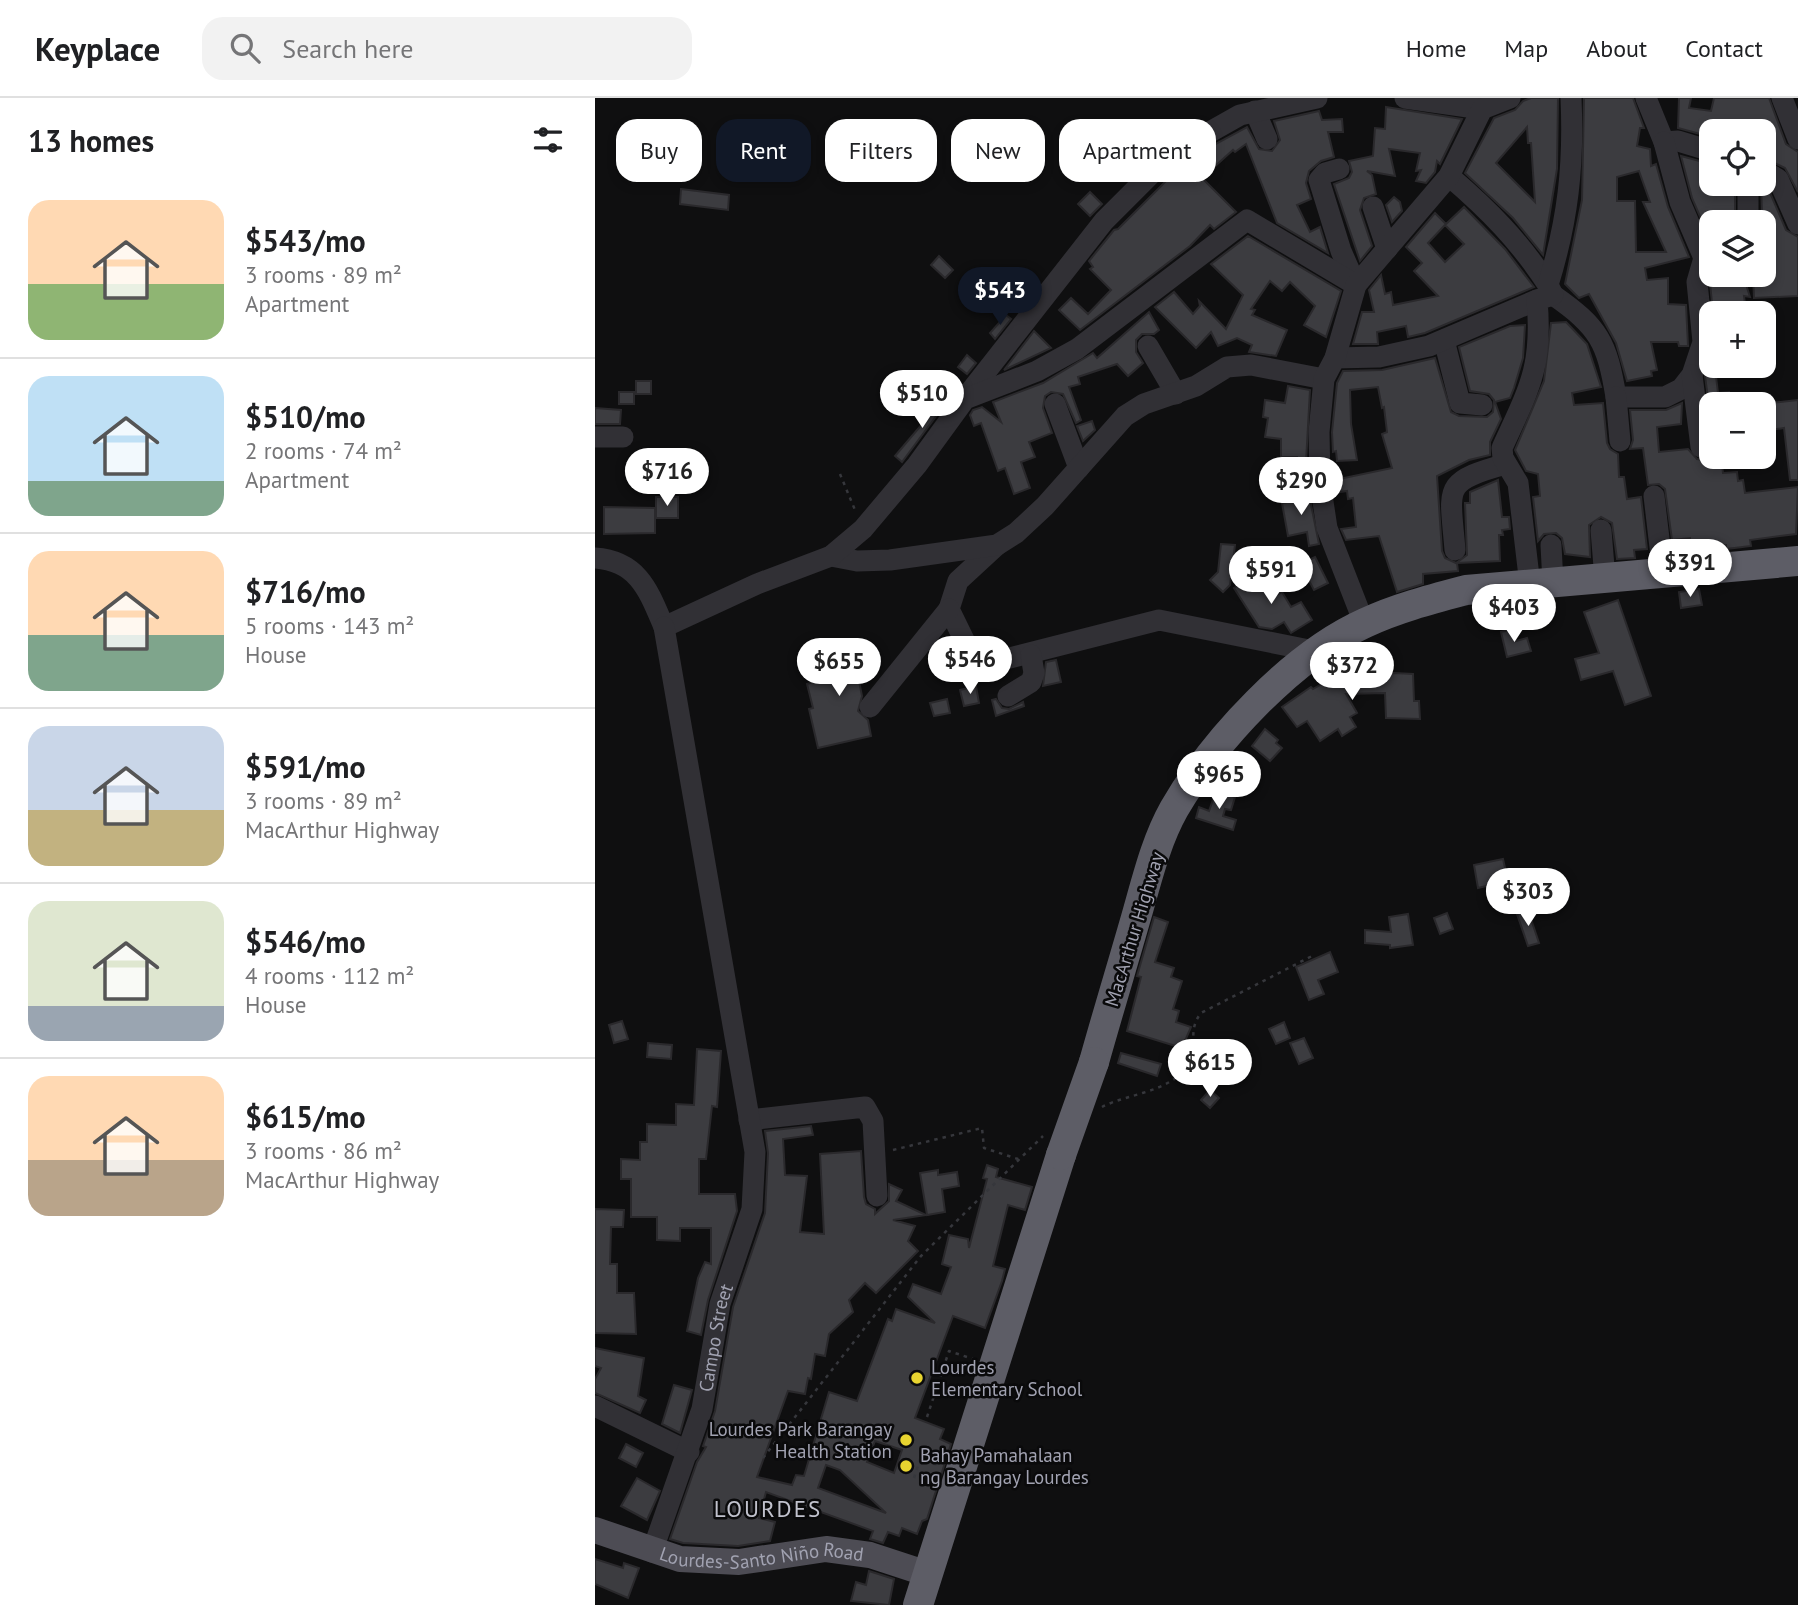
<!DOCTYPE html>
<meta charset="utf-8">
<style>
:root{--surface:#fff;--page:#f2f2f2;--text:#202124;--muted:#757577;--line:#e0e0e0;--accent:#111827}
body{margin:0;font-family:"PT Sans",sans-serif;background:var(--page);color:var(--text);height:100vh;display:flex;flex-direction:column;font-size:26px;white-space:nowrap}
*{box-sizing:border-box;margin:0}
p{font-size:23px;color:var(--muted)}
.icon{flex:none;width:38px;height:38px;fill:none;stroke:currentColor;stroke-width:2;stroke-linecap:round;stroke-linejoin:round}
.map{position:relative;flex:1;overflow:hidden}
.drawer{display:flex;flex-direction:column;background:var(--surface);width:595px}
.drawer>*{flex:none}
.guide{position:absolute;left:21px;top:21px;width:665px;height:63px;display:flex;gap:14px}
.tools{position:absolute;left:1104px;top:21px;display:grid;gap:14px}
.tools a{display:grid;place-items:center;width:77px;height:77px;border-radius:14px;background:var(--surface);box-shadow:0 4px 10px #0003;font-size:35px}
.price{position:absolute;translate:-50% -60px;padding:0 16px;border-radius:24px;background:#fff;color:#222;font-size:23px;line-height:46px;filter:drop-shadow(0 2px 4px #0008)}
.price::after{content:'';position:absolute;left:50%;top:42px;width:21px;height:16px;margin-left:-10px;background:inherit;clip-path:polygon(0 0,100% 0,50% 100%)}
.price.on{background:var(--accent);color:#fff}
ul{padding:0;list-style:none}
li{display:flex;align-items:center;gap:21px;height:175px;padding:0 28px}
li+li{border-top:2px solid var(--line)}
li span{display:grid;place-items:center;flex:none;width:196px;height:140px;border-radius:21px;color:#555}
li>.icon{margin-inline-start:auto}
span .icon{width:84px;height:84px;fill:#fffc;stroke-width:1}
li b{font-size:30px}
h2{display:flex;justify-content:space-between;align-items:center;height:84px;padding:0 28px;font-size:30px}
.chip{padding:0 24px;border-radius:21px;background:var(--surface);box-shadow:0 4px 10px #0003;font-size:24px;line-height:63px}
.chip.on{background:var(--accent);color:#fff}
header{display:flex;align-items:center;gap:42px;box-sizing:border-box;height:98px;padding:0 35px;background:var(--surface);border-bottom:2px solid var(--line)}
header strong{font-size:33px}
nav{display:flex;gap:38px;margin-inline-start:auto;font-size:24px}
.search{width:490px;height:63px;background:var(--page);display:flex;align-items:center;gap:18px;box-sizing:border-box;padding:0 24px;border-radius:21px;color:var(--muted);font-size:26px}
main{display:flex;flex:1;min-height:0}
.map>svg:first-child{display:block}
.building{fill:#3c3c40;stroke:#2a292c;stroke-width:2;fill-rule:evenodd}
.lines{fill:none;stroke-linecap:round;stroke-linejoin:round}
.path{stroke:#36373c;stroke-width:2.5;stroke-dasharray:3.5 5;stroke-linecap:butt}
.minor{stroke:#313035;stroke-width:21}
.major{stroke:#4d4c54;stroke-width:26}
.highway{stroke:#5d5d66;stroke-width:30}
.highway-bridge{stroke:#5d5d66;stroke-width:30}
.poi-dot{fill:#e8d430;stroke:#0a0a0b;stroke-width:2.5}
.labels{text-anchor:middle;stroke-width:5;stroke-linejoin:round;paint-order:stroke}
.street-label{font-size:19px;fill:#a1a2b1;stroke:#0a0a0b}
.poi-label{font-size:19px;fill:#a1a2b1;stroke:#0a0a0b;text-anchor:start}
.quarter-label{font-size:23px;letter-spacing:2px;fill:#c1c2cd;stroke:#0a0a0b}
</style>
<header>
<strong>Keyplace</strong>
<div class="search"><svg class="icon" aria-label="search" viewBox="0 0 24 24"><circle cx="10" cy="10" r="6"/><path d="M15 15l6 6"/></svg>Search here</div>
<nav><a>Home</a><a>Map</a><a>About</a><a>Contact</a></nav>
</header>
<main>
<section class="drawer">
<h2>13 homes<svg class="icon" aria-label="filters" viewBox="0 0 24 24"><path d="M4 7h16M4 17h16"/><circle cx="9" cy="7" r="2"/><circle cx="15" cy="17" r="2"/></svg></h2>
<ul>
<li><span style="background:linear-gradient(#ffd9b3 60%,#8fb573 0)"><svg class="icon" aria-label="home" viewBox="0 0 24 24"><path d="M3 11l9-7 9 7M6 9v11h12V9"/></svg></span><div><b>$543/mo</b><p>3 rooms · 89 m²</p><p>Apartment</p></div></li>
<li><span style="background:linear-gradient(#bfe0f5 75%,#7fa58c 0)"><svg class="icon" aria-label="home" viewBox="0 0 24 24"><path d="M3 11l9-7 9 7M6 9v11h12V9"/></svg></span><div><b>$510/mo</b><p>2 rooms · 74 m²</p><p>Apartment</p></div></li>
<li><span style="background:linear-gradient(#ffd9b3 60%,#7fa58c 0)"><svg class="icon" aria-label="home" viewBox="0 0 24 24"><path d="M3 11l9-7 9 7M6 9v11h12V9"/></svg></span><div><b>$716/mo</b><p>5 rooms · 143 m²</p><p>House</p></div></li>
<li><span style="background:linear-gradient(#c9d6e8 60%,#c2b280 0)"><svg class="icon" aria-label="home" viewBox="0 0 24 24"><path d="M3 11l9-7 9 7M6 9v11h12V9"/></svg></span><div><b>$591/mo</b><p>3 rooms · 89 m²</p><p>MacArthur Highway</p></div></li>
<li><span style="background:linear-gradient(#dfe7d0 75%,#9aa5b1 0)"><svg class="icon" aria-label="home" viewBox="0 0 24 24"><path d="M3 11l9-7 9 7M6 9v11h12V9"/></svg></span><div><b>$546/mo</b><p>4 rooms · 112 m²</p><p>House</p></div></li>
<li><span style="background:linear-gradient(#ffd9b3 60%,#b9a48a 0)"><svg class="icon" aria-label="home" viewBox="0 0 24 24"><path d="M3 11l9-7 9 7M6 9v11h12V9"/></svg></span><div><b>$615/mo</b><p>3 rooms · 86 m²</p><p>MacArthur Highway</p></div></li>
</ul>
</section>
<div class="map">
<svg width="1203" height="1507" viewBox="0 0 1203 1507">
<rect width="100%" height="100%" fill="#0f0f10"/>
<g class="building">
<path d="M 936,0 L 963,0 L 962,71 L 948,157 L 918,120 L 870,75 L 899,20 L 920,12 L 928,3 ZM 932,29 L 933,45 L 936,45 L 940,104 L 901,65 Z"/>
<path d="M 989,0 L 1038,0 L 1049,30 L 1045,30 L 1042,48 L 1055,51 L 1056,68 L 1061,66 L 1073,109 L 1094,159 L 1050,170 L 1052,182 L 1073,180 L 1073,206 L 1091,207 L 1093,248 L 1084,248 L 1083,244 L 1056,244 L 1062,272 L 1056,273 L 1057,278 L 1032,283 L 1021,245 L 994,196 L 984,200 L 970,186 L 987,102 ZM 1044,73 L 1055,104 L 1048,104 L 1071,154 L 1041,154 L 1040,103 L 1022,103 L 1022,79 Z"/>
<polygon points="1084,0 1096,0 1094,10 1116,13 1119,0 1174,0 1191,46 1203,54 1203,94 1190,70 1169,60 1169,33 1116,33 1116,39 1083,30"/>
<polygon points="791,9 867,21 845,66 842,63 840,74 831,85 821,83 826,72 821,73 825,55 794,51 800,78 772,73 777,77 781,96 769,100 765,112 777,148 765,163 739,86 754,80 757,74 754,63 778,58 780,30 790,31"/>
<polygon points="724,13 727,22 747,21 748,34 733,34 739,59 726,63 714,73 711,85 716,101 702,107 715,134 725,129 733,155 682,125 651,46 640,54 638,52 607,80 641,114 619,131 615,127 595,148 485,232 464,212 476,200 493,216 516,192 495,171 498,169 494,163 519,132 523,131 582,72 613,50 652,29 664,51 677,53 685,42 679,23"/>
<polygon points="1086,58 1116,66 1116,86 1140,86 1140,123 1116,124 1116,144 1097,100"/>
<polygon points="1166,86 1173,90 1191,132 1203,139 1203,198 1159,200 1158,177 1169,177"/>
<polygon points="86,91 134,97 133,112 85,106"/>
<polygon points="495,94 507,106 495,118 483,106"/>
<polygon points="799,99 805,104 807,113 797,124 791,107"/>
<path d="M 869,109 L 910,151 L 939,189 L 830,235 L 813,239 L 811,228 L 782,234 L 783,246 L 758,246 L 767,214 L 779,214 L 774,192 L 786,177 L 790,196 L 796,194 L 798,207 L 843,198 L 819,173 L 827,165 L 811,149 L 840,115 L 851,126 ZM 850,127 L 869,146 L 850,164 L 833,145 Z"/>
<polygon points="653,138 746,193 731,239 709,227 720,208 695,184 687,193 675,183 656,211 660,212 657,217 692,232 681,258 654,254 657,247 642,240 623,248 616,234 601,250 560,209 579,194 598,216 605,208 604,203 631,231 648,197 616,166"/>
<polygon points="344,158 358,172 350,180 336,167"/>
<polygon points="1118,177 1148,177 1155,199 1149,198 1151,214 1118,215 1115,185"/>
<polygon points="554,214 564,232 559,236 547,236 541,242 541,254 548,265 533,278 522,266 483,279 485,286 474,289 486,322 481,325 468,296 456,294 450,298 448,310 457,335 434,344 440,359 426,364 435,390 419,396 410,370 403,373 386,325 379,328 375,317 378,312 387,309 406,324 398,304 448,285 498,255 502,260"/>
<polygon points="411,217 416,221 400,241 395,235"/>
<polygon points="971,224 992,246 1006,289 977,295 979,307 1008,305 1012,345 1015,351 1023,356 1024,379 1029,379 1032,401 1046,399 1052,451 1039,452 1040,460 1022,461 1017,425 1006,419 994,427 995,459 970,456 967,440 961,435 949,436 943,443 938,399 945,398 943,376 931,373 920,352 949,283 956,225"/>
<polygon points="930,227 928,260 919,290 915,300 900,304 906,321 895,344 895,357 874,362 842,378 847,453 850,460 861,465 872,457 870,405 875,405 875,394 903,382 907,419 914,419 915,431 907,432 908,437 904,437 905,463 862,465 863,473 828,476 828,486 802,494 784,438 751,442 746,431 761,429 758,400 753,401 752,393 745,394 744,381 797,370 787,336 792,334 789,309 787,310 783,289 755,292 756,326 762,362 742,363 741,353 738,354 737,334 742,285 748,273 787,272 840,260 856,314 864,318 892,319 898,314 899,302 894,296 875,293 864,249 915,228"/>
<polygon points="439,233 456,250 409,272"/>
<polygon points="372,257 381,265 372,276 363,269"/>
<polygon points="1120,270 1123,295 1134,294 1135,306 1116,306 1115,315 1110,278 1113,271"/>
<rect x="41" y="283" width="15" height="13"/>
<polygon points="693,288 715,292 711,364 703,364 702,359 686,359 686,341 670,339 673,320 668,319 670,302 690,305"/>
<polygon points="356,292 359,294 307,364 300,358"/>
<rect x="24" y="294" width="15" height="12"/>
<polygon points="1203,302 1203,382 1195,382 1189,330 1169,333 1169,306"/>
<polygon points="1087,305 1086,326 1062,329 1064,354 1093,351 1102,361 1108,362 1116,356 1126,359 1128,375 1142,374 1143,383 1148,382 1150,395 1203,389 1201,436 1155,442 1156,448 1131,451 1131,447 1096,451 1095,440 1077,442 1070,391 1064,386 1053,387 1048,350 1035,351 1038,342 1035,312 1071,312"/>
<polygon points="0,310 26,312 25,326 0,326"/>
<polygon points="497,323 500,332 488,343 482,328"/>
<polygon points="712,387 724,446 714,448 712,434 693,438 687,405 708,401 705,389"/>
<rect x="61" y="399" width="22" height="21"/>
<polygon points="9,409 60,410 60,435 9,436"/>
<polygon points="626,446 640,447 635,487 628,494 615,482 623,474"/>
<polygon points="720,459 733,485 719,492 705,466"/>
<polygon points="660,476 664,481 669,478 681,497 687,494 696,509 706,504 717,522 696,535 689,524 677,531 664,529 639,490"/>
<polygon points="1104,491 1107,507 1086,510 1084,494"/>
<polygon points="1023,502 1056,598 1030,607 1018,573 986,582 980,561 1004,555 989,514"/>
<polygon points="918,531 921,543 932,540 936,553 912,559 906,534"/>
<polygon points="277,548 282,567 262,573 267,598 263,613 273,622 276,638 223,650 214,611 218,610 212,586 218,584 214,566"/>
<polygon points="461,562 466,584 448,588 451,564"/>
<polygon points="799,575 818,576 819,603 824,603 825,621 791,620 790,595 751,596 762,615 755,619 761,629 747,638 743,631 725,643 712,623 702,629 687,609 716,589 718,591 737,580 740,585 756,576 759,581 768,576"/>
<polygon points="381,588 384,605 369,608 365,592"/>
<polygon points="352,601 355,615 339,618 335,605"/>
<polygon points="401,601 407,610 414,611 428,604 429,608 401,618 397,602"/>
<polygon points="670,631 683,642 681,645 687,650 675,663 657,648"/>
<polygon points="621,693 640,699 636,712 630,711 628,718 641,722 638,732 601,720 604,709 614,713"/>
<polygon points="908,761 913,783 883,790 879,767"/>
<polygon points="944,790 949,804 937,808 932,794"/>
<polygon points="933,812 944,845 933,848 922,816"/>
<polygon points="852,815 858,831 845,836 839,820"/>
<polygon points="813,816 818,847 795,850 795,847 770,845 770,832 796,834 794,819"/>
<polygon points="559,819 573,824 560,864 579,870 576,879 587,883 578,911 584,913 581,924 596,929 587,950 532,933 546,879 542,878"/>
<polygon points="735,854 743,874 723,882 729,896 714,902 701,869"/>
<polygon points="27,923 33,941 19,945 14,927"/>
<polygon points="689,924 695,940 681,946 674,931"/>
<polygon points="709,940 718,960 704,966 695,945"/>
<polygon points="53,945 77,947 76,961 52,959"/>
<polygon points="102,951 126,953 122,1009 117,1008 111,1061 104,1061 104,1096 140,1096 142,1113 113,1202 106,1237 92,1233 103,1180 110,1164 116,1166 116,1130 85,1130 85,1143 62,1142 62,1119 36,1119 36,1081 26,1081 26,1061 45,1062 45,1044 52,1044 52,1026 81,1027 81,1006 99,1007"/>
<polygon points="526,955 566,966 562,978 523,965"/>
<polygon points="615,992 624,1000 615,1010 606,1002"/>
<path d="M 216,1028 L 218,1037 L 188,1041 L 190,1077 L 212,1078 L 205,1134 L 229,1136 L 225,1056 L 266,1053 L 269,1099 L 271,1106 L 280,1111 L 280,1116 L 294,1103 L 294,1086 L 307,1092 L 301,1103 L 331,1117 L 298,1122 L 320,1128 L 313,1143 L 323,1153 L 281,1195 L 270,1185 L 254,1202 L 258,1214 L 234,1236 L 230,1258 L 220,1256 L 216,1281 L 213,1280 L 210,1296 L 193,1293 L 162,1379 L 197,1387 L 201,1377 L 209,1378 L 234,1294 L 262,1303 L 293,1221 L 297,1223 L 301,1211 L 340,1225 L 313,1199 L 318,1186 L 346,1196 L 356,1169 L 347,1166 L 354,1137 L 373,1141 L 374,1150 L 392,1081 L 388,1080 L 392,1067 L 403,1071 L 401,1079 L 437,1089 L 430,1112 L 413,1107 L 398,1168 L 410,1171 L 407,1183 L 390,1230 L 358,1218 L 320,1320 L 349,1331 L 345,1341 L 356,1346 L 332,1421 L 327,1423 L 322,1436 L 307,1430 L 304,1438 L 293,1434 L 288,1445 L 275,1441 L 278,1433 L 171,1394 L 164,1420 L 180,1424 L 175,1443 L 143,1448 L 88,1445 L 75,1441 L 102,1364 L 111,1349 L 108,1348 L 120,1313 L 138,1209 L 170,1115 L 173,1055 L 170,1033 ZM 280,1343 L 307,1352 L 299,1375 L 272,1364 ZM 231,1367 L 245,1372 L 291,1415 L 223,1390 Z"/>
<polygon points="343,1072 343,1077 362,1074 364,1088 347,1091 350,1114 332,1117 325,1075"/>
<polygon points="0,1111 29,1112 28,1129 16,1129 15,1166 22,1166 22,1195 39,1195 41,1236 0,1235"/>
<polygon points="0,1250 49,1260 43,1298 51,1302 45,1315 0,1295 0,1281 6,1270 0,1268"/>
<polygon points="79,1287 97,1292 85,1335 67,1326"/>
<polygon points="31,1346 48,1355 41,1369 24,1360"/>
<polygon points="42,1380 65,1393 52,1422 26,1408"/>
<polygon points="0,1461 28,1470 29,1465 44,1470 33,1500 0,1486"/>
<polygon points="274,1473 299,1481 294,1507 256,1503 261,1484 271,1487"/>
</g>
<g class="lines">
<g class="path">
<polyline points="245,376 260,412"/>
<path d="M 507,1009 C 533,995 582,994 595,962 C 602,945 593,931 606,915 L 717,858"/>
<polyline points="298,1052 387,1030 389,1050 423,1061"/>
<polyline points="332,1319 354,1253 378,1261"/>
<polyline points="168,1360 326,1158 448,1038"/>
<polyline points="319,1380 325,1361 345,1368"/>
</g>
<g class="minor">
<polyline points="810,0 887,11"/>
<polyline points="1051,0 1069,44 1083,43 1116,53"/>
<polyline points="1187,0 1203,41"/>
<polyline points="660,13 672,41"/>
<polyline points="744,71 730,75 724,82 746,153 761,187"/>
<polyline points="1169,73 1183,81 1203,126"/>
<path d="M 854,78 C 894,112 925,144 953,187"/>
<polyline points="778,109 792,151"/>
<polyline points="1153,124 1153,86"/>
<path d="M 958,197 C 1004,229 1012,244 1021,299 L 1070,299 L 1086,291 L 1097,277 L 1108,244 L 1102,184 L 1109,160 L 1085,104 L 1069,44"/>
<polyline points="849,242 865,305 887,307"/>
<polyline points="553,248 581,296"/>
<polyline points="740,260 784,259 834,248 942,202"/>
<polyline points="1097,277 1106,349"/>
<polyline points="371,299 509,123 560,72 606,39 645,17 722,0"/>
<polyline points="1021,299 1025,343"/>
<polyline points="460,306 484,370"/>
<polyline points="0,339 28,339"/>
<polyline points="1059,398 1068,475"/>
<polyline points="1006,432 1010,481"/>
<polyline points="402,447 363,483 354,511 376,556 391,566 564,522 724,554"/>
<polyline points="956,447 958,485"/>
<path d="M 860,452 C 855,389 846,384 911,366"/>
<polyline points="236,458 262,463 295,462 402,447 421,435 450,408 530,318 549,306 601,288 632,269 656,267 729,281"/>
<path d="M 0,460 C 44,463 54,494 69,529 L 162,486 L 236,458 L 268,431 L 322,367 L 370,301 L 442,273 L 482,251 L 652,122 L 761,187"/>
<path d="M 935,487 L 923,385 L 908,360 L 907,350 C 934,291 948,269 942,202 L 958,197 L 953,187 C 973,122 979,68 976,0"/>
<polyline points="769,525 732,430 725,384 724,334 729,281 740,260 761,187 854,78 887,11 915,0"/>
<polyline points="413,598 436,584 439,575 436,557"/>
<polyline points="275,609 354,511"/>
<polyline points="154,1022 270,1009 278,1023 282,1098"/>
<polyline points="0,1308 94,1354"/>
<path id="s1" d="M 57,1454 L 107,1311 L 125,1206 L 157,1111 L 160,1054 L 69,529"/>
</g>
<path class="major" id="s2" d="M 0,1432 L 85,1461 L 144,1464 L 231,1451 L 275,1457 L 333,1476"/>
<g class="highway">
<path d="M 499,964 C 513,914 528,865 542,816 C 552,781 561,743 579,711 C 619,642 697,558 770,525 C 802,510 837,501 871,492 L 1203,463"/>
<polyline points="323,1507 466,1057"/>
</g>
<polyline class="highway-bridge" points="466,1057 499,964"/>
</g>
<g class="poi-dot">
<circle cx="322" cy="1280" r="7"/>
<circle cx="311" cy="1342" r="7"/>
<circle cx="311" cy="1368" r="7"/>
</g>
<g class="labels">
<g class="street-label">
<text transform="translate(539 831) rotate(-73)" y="7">MacArthur Highway</text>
<text dy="7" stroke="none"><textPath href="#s1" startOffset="224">Campo Street</textPath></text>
<text dy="7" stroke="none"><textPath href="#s2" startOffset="172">Lourdes-Santo Niño Road</textPath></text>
</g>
<g class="poi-label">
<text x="336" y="1276">Lourdes<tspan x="336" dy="22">Elementary School</tspan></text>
<text x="297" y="1338" text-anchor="end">Lourdes Park Barangay<tspan x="297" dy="22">Health Station</tspan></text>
<text x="325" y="1364">Bahay Pamahalaan<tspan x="325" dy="22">ng Barangay Lourdes</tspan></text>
</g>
<g class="quarter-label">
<text x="173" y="1419">LOURDES</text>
</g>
</g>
</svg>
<div class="tools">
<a><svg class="icon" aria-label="locate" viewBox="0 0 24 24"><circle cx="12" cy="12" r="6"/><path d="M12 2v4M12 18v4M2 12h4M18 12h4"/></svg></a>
<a><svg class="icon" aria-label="layers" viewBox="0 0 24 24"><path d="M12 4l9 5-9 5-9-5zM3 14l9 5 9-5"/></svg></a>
<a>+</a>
<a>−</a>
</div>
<b class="price on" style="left:405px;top:229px">$543</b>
<b class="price" style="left:327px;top:332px">$510</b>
<b class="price" style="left:72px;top:410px">$716</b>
<b class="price" style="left:706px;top:419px">$290</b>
<b class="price" style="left:1095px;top:501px">$391</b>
<b class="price" style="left:676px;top:508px">$591</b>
<b class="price" style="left:919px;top:546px">$403</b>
<b class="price" style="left:375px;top:598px">$546</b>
<b class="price" style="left:244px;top:600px">$655</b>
<b class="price" style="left:757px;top:604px">$372</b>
<b class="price" style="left:624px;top:713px">$965</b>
<b class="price" style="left:933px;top:830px">$303</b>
<b class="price" style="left:615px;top:1001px">$615</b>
<div class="guide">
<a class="chip">Buy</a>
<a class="chip on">Rent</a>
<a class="chip">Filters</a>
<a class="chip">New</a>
<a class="chip">Apartment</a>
</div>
</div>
</main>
